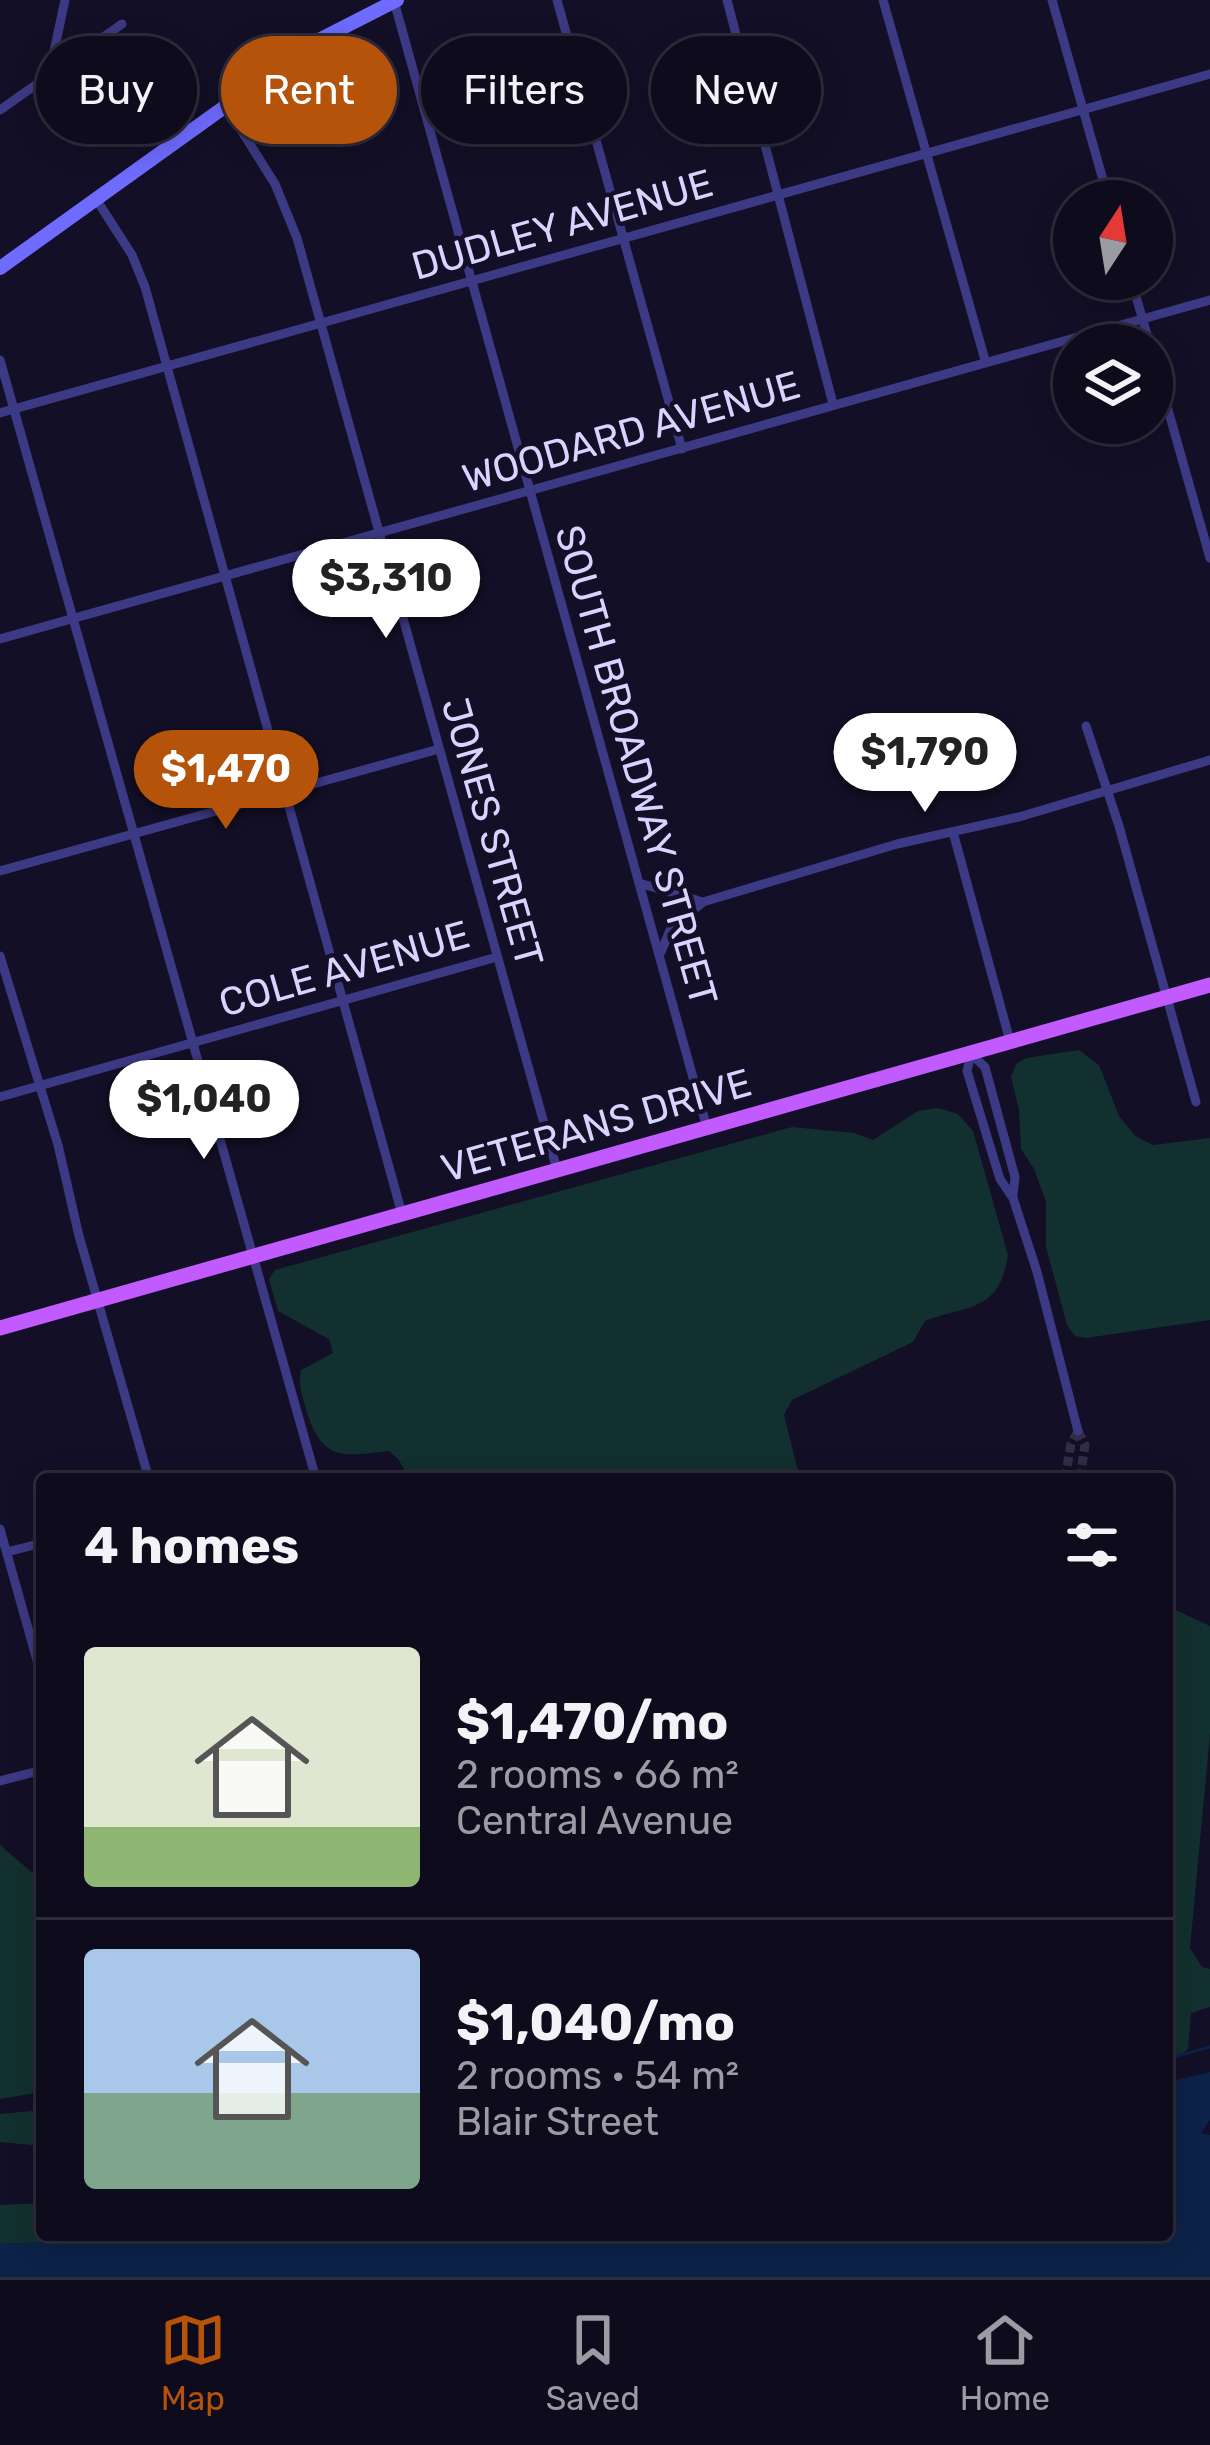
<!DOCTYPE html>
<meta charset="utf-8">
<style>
:root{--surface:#0e0b1c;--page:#1c1929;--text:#f1f3f6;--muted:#9b9ba3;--line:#2e2b3b;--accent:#b45309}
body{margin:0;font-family:Rubik,sans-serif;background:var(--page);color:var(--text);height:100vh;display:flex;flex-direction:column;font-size:45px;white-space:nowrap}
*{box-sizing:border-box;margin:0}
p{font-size:39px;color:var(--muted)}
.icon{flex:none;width:66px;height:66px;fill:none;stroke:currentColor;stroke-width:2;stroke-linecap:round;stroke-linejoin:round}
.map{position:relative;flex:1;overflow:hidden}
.sheet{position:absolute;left:36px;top:1473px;width:1137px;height:768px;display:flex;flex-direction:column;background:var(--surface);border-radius:12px;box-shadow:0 6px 30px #0003,0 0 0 3px var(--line)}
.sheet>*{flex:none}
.banner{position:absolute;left:36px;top:36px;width:1140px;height:108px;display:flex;gap:24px}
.needle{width:78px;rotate:12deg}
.fabs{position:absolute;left:1053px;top:180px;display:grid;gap:24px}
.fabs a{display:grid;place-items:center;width:120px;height:120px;border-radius:50%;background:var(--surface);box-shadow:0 6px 30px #0003,0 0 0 3px var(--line);font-size:60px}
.price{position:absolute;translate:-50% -102px;padding:0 27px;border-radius:42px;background:#fff;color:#222;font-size:39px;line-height:78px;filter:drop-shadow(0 3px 6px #0008)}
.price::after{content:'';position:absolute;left:50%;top:72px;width:36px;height:27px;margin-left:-18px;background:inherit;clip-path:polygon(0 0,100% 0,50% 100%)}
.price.active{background:var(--accent);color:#fff}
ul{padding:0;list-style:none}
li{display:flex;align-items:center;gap:36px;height:300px;padding:0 48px}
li+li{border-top:3px solid var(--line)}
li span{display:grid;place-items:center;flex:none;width:336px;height:240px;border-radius:12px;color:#555}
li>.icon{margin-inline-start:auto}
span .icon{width:144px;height:144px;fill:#fffc;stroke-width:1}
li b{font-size:51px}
h2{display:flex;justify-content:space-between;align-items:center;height:144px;padding:0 48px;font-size:51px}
.chip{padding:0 42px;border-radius:54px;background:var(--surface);box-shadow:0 6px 30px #0003,0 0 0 3px var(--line);font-size:42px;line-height:108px}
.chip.active{background:var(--accent);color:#fff}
.dock{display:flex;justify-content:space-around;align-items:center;height:168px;border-top:3px solid var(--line);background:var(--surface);font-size:33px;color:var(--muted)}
.dock a{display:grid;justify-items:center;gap:6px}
.dock .active{color:var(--accent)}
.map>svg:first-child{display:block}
.green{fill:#12302f}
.water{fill:#0c2248}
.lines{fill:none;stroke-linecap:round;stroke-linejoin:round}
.stream{stroke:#0c2248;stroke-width:3}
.minor-tunnel{stroke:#312d47;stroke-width:9;stroke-dasharray:9 4.5;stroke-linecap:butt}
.minor{stroke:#3d3a85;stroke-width:9}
.secondary{stroke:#6f6bff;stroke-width:14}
.primary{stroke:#c25bff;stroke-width:15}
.labels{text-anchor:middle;stroke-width:9;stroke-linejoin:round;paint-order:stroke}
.street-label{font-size:39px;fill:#d9d4ff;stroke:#130f26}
</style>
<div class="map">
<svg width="1210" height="2277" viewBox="0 0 1210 2277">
<rect width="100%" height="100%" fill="#130f26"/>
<g class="green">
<polygon points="1079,1050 1099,1065 1119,1116 1135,1136 1153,1145 1210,1138 1210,1320 1086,1338 1075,1336 1067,1325 1046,1247 1046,1202 1034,1169 1021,1149 1019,1110 1011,1077 1016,1064 1026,1058"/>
<path d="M 938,1108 L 958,1114 L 973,1131 L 1008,1255 C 999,1313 969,1304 925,1321 L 913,1342 L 792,1400 L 784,1415 L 800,1479 L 409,1479 L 399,1460 L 389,1451 C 342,1457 321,1461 306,1409 C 302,1395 298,1384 301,1370 L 333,1353 L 329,1339 L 278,1311 L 269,1279 L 275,1270 L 792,1127 L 854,1133 L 873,1140 L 918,1111 Z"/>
<polygon points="1167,1606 1210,1626 1210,1734 1190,1948 1202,1967 1210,1969 1210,2007 1191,2013 1188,2049 1167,2065"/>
<polygon points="0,1845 42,1881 42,2092 0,2099"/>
<polygon points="42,2110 42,2146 0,2142 0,2114"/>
<polygon points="42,2203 42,2235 257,2235 0,2244 0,2205"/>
</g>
<polygon class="water" points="1210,2072 1210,2120 1201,2133 1210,2135 1210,2277 0,2277 0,2244 257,2235 1167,2235 1167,2082"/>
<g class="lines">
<polyline class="stream" points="1167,2059 1210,2047"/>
<g class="minor-tunnel">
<polyline points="1078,1431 1085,1445 1080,1479"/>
<polyline points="1065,1479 1071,1444 1078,1431"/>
</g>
<g class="minor">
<polyline points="557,0 682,449"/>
<polyline points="727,0 833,404"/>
<polyline points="883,0 985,360"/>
<polyline points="1052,0 1109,201"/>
<polyline points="394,1 707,1128"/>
<polyline points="49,75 65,0"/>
<polyline points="226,106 275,184 297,238 557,1170"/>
<polyline points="0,110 122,24"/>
<polyline points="96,199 132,255 145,287 402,1214"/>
<polyline points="1131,279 1150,345"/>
<polyline points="1152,353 1210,558"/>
<polyline points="0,360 316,1479"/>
<polyline points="0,413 1210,74"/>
<polyline points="0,639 1210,300"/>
<polyline points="1086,726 1119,826 1196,1102"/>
<polyline points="953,832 1010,1041"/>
<polyline points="0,871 439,749"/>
<polyline points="639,883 703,902 897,844 1019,817 1210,760"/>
<polyline points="661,952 671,928 702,903"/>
<polyline points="0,956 58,1145 79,1236 149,1479"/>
<polyline points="971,1054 967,1071 1000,1179 1013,1198 1037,1272 1078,1431"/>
<polyline points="971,1054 985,1067 1015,1177 1013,1195"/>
<polyline points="0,1097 497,957"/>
<polyline points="0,1529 42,1678"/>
<polyline points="7,1552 42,1543"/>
<polyline points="0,1781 42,1770"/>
</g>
<polyline class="secondary" points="0,268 315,42 397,0"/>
<polyline class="primary" points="0,1328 1210,985"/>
</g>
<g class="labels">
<g class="street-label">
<text transform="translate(562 224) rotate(-16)" y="14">DUDLEY AVENUE</text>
<text transform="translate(631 431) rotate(-16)" y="14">WOODARD AVENUE</text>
<text transform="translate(637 765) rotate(74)" y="14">SOUTH BROADWAY STREET</text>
<text transform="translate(493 832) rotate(74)" y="14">JONES STREET</text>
<text transform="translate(344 968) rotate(-16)" y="14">COLE AVENUE</text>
<text transform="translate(596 1125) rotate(-16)" y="14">VETERANS DRIVE</text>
</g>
</g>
</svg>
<div class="fabs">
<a><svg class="needle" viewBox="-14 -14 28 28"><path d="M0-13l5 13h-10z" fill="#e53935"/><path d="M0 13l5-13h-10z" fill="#9b9ba3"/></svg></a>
<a><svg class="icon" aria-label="layers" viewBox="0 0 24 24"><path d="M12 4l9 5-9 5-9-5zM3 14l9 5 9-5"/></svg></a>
</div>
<b class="price" style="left:386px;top:641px">$3,310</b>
<b class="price" style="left:925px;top:815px">$1,790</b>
<b class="price active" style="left:226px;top:832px">$1,470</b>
<b class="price" style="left:204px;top:1162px">$1,040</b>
<div class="banner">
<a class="chip">Buy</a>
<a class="chip active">Rent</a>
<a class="chip">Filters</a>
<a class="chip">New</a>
</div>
<section class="sheet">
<h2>4 homes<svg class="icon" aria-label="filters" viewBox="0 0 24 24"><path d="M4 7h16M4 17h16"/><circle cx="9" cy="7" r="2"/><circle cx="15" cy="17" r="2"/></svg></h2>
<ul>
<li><span style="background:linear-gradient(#dfe7d0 75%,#8fb573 0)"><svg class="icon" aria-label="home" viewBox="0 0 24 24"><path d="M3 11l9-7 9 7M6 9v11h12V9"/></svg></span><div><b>$1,470/mo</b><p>2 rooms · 66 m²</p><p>Central Avenue</p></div></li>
<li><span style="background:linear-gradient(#a9c7e8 60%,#7fa58c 0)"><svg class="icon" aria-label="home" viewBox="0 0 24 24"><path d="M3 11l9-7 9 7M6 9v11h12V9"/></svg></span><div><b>$1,040/mo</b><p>2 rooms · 54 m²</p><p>Blair Street</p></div></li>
</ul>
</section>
</div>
<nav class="dock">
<a class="active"><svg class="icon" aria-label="map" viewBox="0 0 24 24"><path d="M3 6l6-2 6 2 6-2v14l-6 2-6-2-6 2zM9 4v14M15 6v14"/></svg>Map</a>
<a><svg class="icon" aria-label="saved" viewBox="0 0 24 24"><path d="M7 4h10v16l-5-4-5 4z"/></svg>Saved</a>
<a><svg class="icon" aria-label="home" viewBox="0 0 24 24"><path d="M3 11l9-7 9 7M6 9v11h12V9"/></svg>Home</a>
</nav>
